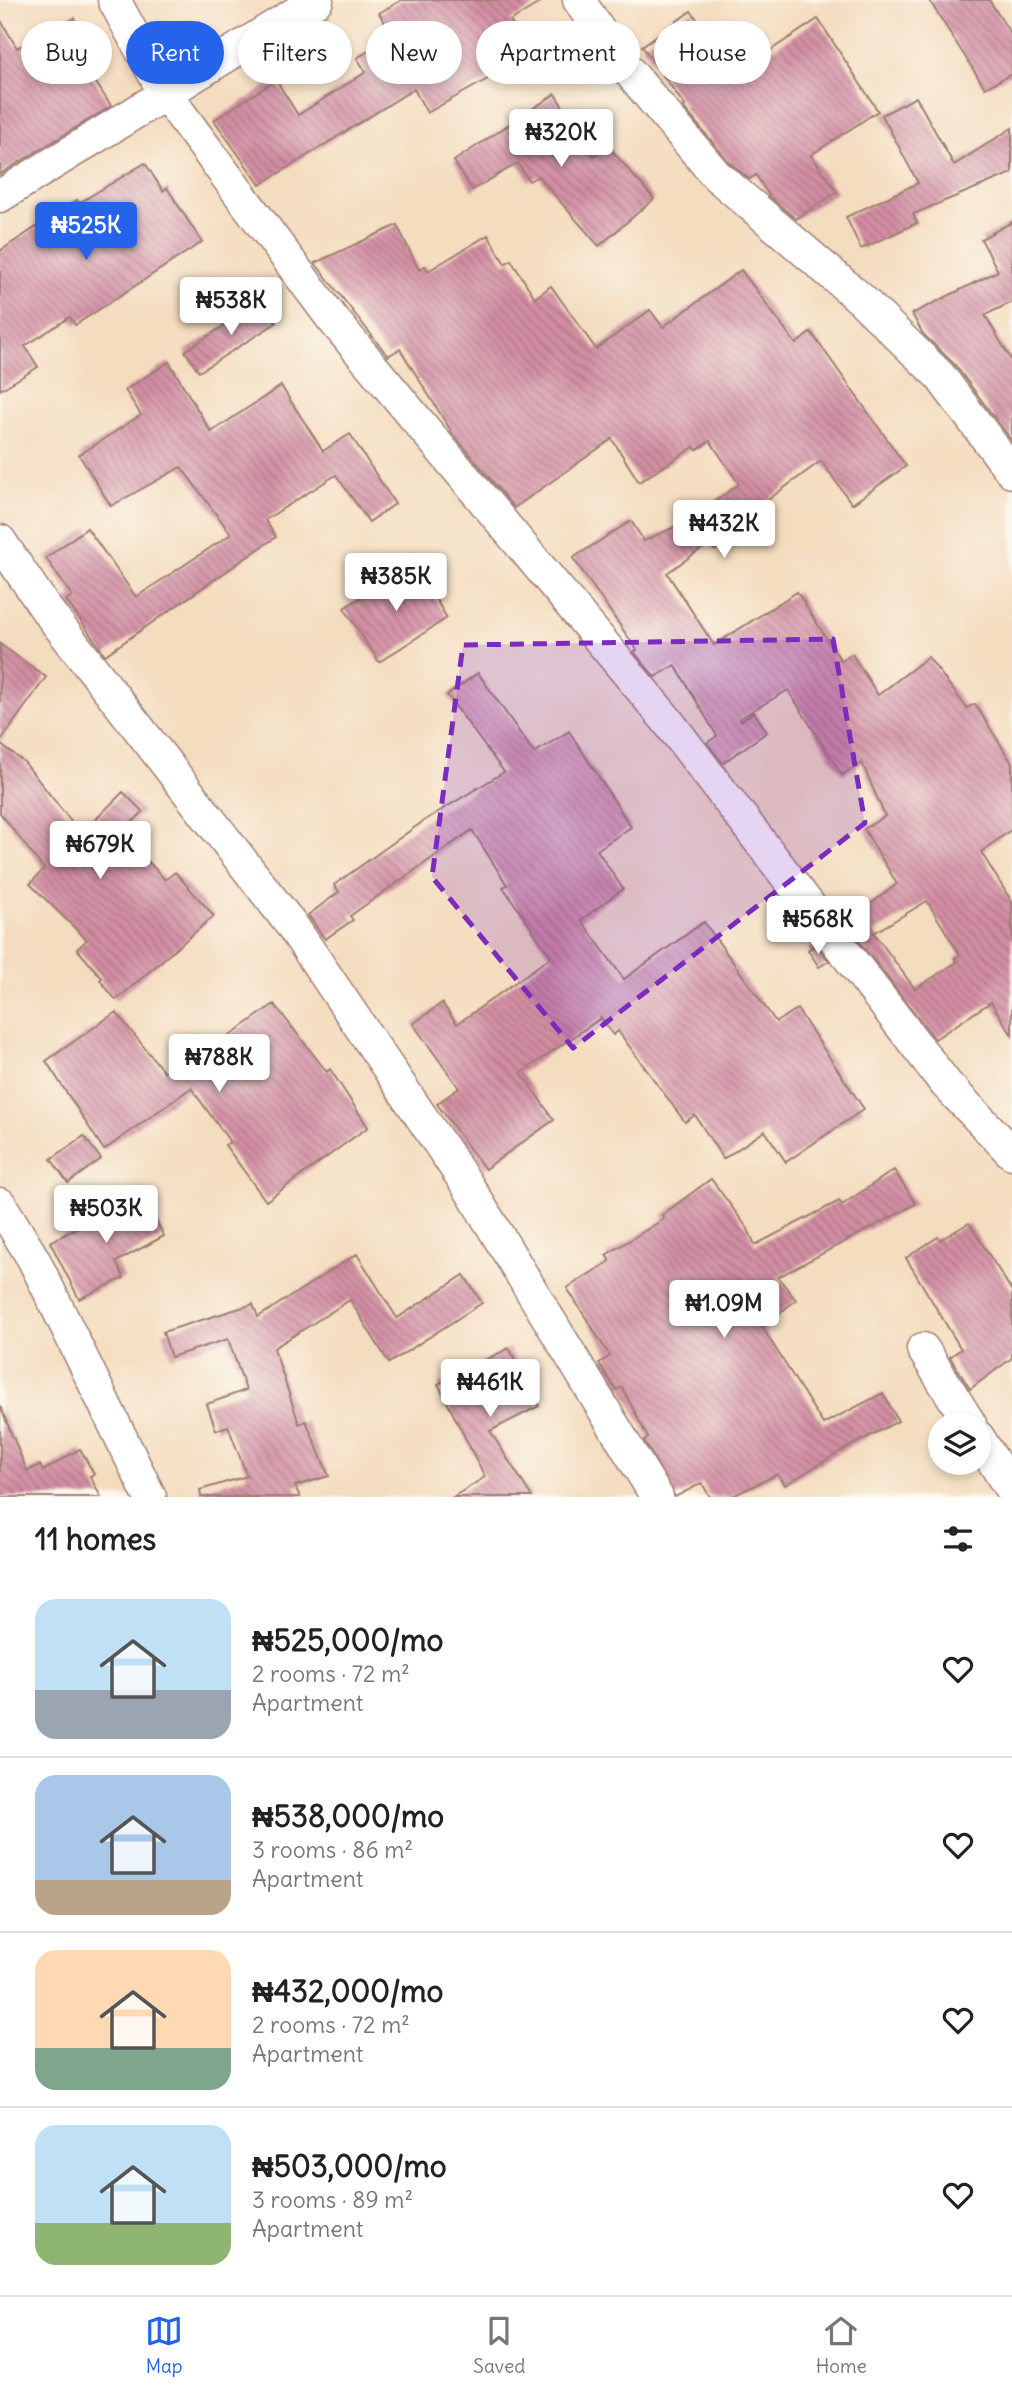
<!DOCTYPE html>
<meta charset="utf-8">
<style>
:root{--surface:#fff;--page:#f6f6f6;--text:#222;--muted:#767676;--line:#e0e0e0;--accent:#2563eb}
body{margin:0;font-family:Delius,sans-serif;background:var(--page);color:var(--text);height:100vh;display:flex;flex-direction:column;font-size:26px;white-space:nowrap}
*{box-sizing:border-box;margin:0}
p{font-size:23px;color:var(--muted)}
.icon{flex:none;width:38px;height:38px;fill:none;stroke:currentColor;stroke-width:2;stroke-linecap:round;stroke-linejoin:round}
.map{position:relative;height:1497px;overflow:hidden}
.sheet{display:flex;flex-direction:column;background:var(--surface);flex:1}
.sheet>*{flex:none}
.banner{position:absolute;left:21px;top:21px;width:971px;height:63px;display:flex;gap:14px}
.buttons{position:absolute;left:928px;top:1412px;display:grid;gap:14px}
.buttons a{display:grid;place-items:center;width:63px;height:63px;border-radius:50%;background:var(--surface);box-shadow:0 4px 10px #0003;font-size:35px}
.price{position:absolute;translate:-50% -60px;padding:0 16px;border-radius:7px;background:#fff;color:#222;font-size:23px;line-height:46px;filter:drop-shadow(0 2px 4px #0008)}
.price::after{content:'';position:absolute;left:50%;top:42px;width:21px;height:16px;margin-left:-10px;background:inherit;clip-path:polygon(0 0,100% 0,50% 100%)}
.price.active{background:var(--accent);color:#fff}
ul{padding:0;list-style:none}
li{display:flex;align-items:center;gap:21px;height:175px;padding:0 35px}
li+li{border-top:2px solid var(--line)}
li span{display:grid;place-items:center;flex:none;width:196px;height:140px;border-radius:21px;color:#555}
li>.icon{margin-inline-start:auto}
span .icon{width:84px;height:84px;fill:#fffc;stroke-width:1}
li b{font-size:30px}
h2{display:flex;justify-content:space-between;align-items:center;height:84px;padding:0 35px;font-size:30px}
.chip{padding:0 24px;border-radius:32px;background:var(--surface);box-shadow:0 4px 10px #0003;font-size:24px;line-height:63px}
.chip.active{background:var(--accent);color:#fff}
.tabs{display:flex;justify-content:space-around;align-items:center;height:98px;border-top:2px solid var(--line);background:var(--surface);font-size:19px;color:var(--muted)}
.tabs a{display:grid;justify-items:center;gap:4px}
.tabs .active{color:var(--accent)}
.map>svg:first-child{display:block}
.building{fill:url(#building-back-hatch);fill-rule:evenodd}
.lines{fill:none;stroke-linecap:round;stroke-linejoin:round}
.minor-casing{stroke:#9f7e74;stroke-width:35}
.minor{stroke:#fff;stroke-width:32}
.marked{fill:#7b2cbf;fill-opacity:0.2;stroke:#7b2cbf;stroke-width:5;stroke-dasharray:14 9;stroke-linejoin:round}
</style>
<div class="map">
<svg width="1012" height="1497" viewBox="0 0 1012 1497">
<defs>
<pattern id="building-back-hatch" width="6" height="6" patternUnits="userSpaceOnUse" patternTransform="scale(1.75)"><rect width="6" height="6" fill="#d28ea3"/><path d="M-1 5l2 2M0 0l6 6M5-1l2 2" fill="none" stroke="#ac7385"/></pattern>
</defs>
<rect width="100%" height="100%" fill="#fbf7ec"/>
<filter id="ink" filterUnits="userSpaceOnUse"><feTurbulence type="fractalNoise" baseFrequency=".0143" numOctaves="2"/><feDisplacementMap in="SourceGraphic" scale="14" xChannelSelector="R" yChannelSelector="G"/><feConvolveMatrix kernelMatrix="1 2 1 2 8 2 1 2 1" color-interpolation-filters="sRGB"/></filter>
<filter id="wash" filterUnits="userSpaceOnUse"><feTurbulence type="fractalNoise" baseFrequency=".00686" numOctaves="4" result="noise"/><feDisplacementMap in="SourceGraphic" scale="28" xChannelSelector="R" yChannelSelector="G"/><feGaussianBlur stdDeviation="1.57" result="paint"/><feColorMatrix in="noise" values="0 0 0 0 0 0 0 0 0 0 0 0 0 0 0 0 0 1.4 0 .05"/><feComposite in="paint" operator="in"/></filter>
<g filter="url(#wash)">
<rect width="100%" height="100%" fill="#f4dcbe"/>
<g id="blocks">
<g class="building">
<polygon points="402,0 544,0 510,21 531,50 502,71 427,113 414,89 260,185 214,120 276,80 298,115 366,72 357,58 393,36 379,13"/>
<polygon points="929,0 989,0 1012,36 1012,74 985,88"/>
<polygon points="691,11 736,73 818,19 878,111 811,155 837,192 796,219 770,197 756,175 749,179 729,162 683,107 685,106 642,46"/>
<polygon points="74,18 88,47 76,52 111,106 0,174 0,19 17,48"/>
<polygon points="555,94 594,156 607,145 654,199 599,246 538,176 529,181 518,163 472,190 454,161"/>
<polygon points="916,97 954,165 1012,128 1012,173 913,214 917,223 861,249 846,217 918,183 882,115"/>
<polygon points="145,163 163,191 167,188 202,242 75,325 70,317 25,346 38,367 0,390 0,251 77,200 79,203"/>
<polygon points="1012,222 1012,302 985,315 1012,361 1012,441 955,365 923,334 912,314 998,271 981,239"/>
<path d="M 397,225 L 419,270 L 425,266 L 428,271 L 488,235 L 505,264 L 511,260 L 535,298 L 551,286 L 596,349 L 650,310 L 663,327 L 741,270 L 796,344 L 811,332 L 906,466 L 852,504 L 821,461 L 739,521 L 744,529 L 715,550 L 710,543 L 667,573 L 714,645 L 797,592 L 841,661 L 852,654 L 878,695 L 928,657 L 967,708 L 975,704 L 1012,763 L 1012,829 L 981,852 L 1012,902 L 1012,1035 L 991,1002 L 935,1039 L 845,923 L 897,884 L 864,829 L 885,816 L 862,763 L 842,775 L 788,690 L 740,718 L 741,721 L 754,712 L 767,732 L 723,763 L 707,743 L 717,736 L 675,665 L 655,677 L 634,652 L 637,650 L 573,558 L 631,521 L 644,541 L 686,522 L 739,484 L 710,441 L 697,450 L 694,447 L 639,482 L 612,439 L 514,508 L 453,434 L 400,349 L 388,356 L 315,263 ZM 927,901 L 960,955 L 955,958 L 957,962 L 915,989 L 874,933 Z"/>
<polygon points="262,301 276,323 199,372 185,351"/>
<polygon points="169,362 211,432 281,386 323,451 350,434 395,504 369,522 336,475 265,520 276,537 105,655 66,600 72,596 46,558 87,528 136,597 231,534 181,467 111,506 79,455 141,415 125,390"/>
<polygon points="414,564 447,618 379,662 344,608"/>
<polygon points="0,644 46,677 0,742"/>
<polygon points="478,673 534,753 569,731 631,827 597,850 623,889 581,920 624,979 704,922 776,1022 797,1009 864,1109 786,1162 765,1131 723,1159 695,1115 685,1122 618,1031 613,1035 601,1018 521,1073 554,1120 485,1169 437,1104 459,1088 413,1024 442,1003 457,1024 551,957 503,887 507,885 472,830 350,916 353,920 325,939 308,915 339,892 334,885 425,820 504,772 447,695"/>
<polygon points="0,744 24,762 81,834 123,792 143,812 122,832 165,880 175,872 214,916 116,1000 100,980 102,978 77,949 87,940 30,884 44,869 0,813"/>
<polygon points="816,944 829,961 819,967 808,950"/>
<polygon points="274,1004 327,1072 330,1069 368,1127 266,1201 225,1145 230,1142 191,1088 104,1150 46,1061 116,1012 164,1072 213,1043 215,1046"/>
<polygon points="84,1136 101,1159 68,1183 51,1159"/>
<polygon points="894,1170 916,1204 778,1277 796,1300 762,1327 823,1424 883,1393 898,1421 841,1451 785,1485 778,1474 731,1497 710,1497 702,1483 675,1497 644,1441 648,1438 622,1387 616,1390 599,1363 610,1356 567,1288 610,1261 606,1255 664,1219 662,1215 711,1179 748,1229 755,1245 839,1201 842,1205"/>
<polygon points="142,1194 164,1236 116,1262 124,1278 79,1299 50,1242"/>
<polygon points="969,1223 1012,1291 1012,1358 970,1389 950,1357 961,1349 906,1258 938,1237 940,1240"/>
<polygon points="357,1254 397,1318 464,1275 482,1303 389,1363 350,1300 274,1348 299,1424 306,1421 329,1476 295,1486 300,1497 201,1497 200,1490 247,1476 228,1426 216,1430 207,1404 246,1390 228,1339 171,1357 163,1332 253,1304 258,1317"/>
<polygon points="509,1348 539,1406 490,1431 532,1497 453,1497 485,1477 438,1384"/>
<polygon points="0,1406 27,1471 40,1465 43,1471 80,1449 94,1474 90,1476 101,1497 0,1497"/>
</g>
</g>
</g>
<g filter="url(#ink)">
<use href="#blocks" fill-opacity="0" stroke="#9f7e74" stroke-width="2"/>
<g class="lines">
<g class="minor-casing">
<g id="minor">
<polyline points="114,0 164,92 331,317 666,719 946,1084 1012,1153"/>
<polyline points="579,0 612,51 716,175 862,300 940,376 1012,472"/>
<polyline points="0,196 317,0"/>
<polyline points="0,541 46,609 293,927 466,1183 657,1497"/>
<polyline points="0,1204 34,1260 150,1497"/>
<polyline points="923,1349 970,1424"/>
<polyline points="978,1437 1012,1491"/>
</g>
</g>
<use href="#minor" class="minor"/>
</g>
</g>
<path class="marked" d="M 833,639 L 865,823 L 573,1048 L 432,877 L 463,645 Z"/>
</svg>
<div class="buttons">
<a><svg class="icon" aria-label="layers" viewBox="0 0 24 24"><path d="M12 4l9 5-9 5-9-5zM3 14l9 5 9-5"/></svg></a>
</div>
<b class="price" style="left:561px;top:169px">₦320K</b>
<b class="price active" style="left:86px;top:262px">₦525K</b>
<b class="price" style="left:231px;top:337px">₦538K</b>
<b class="price" style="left:724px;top:560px">₦432K</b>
<b class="price" style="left:396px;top:613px">₦385K</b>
<b class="price" style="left:100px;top:881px">₦679K</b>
<b class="price" style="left:818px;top:956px">₦568K</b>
<b class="price" style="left:219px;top:1094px">₦788K</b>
<b class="price" style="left:106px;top:1245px">₦503K</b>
<b class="price" style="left:724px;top:1340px">₦1.09M</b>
<b class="price" style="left:490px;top:1419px">₦461K</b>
<div class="banner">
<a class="chip">Buy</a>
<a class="chip active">Rent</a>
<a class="chip">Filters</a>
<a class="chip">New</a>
<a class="chip">Apartment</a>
<a class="chip">House</a>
</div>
</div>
<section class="sheet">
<h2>11 homes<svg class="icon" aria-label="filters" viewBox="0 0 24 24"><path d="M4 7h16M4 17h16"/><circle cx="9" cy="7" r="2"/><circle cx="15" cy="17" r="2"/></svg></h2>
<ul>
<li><span style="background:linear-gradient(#bfe0f5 65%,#9aa5b1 0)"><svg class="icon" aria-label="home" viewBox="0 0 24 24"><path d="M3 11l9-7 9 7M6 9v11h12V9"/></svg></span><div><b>₦525,000/mo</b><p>2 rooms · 72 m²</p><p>Apartment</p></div><svg class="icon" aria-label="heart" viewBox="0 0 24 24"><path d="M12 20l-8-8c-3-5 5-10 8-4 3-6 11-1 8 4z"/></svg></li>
<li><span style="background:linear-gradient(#a9c7e8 75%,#b9a48a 0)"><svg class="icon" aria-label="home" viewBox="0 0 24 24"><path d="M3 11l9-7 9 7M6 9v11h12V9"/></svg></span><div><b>₦538,000/mo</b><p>3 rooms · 86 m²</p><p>Apartment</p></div><svg class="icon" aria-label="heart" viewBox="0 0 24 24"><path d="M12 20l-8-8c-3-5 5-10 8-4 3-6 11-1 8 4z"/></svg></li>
<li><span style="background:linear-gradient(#ffd9b3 70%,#7fa58c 0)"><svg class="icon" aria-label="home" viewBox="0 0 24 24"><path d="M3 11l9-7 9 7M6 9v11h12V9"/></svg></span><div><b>₦432,000/mo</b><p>2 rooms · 72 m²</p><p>Apartment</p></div><svg class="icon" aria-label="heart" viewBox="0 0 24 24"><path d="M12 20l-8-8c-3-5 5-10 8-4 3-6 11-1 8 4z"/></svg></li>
<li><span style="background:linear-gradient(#bfe0f5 70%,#8fb573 0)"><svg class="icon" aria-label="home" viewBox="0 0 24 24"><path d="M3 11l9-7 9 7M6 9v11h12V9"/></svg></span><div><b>₦503,000/mo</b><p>3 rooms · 89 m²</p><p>Apartment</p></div><svg class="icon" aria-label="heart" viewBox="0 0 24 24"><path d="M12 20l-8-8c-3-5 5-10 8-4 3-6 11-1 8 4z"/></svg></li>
</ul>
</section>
<nav class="tabs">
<a class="active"><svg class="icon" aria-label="map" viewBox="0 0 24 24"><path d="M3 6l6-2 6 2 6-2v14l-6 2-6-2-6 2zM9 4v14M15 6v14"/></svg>Map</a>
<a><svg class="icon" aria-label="saved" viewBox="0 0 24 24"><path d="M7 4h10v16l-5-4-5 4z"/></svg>Saved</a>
<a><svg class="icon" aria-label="home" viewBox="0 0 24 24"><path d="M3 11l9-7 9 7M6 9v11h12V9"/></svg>Home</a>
</nav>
